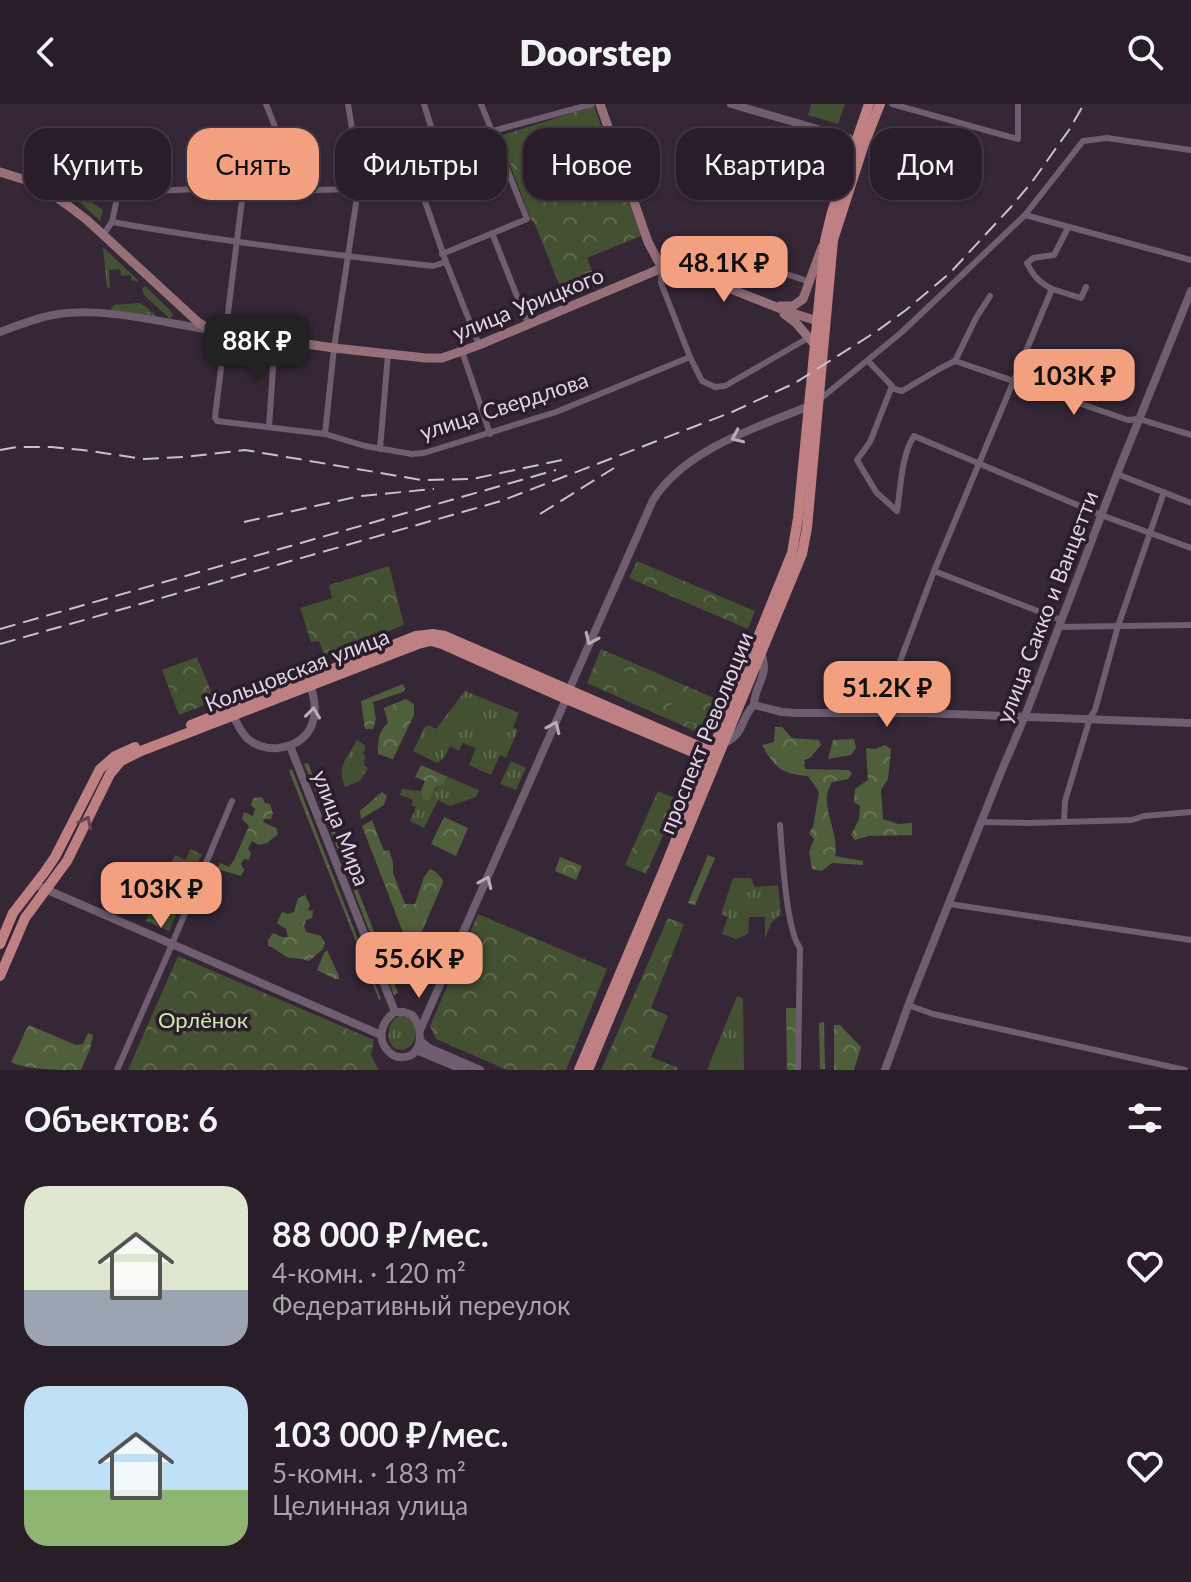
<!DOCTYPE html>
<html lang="ru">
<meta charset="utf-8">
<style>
:root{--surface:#281d28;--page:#342a34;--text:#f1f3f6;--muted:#a5a2a8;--line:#443b45;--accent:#f2a080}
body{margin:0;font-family:Lato,sans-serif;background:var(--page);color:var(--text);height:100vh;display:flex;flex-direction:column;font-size:30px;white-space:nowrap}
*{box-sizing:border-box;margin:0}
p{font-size:26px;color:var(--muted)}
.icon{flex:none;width:44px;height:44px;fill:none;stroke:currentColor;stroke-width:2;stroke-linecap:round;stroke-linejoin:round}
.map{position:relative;height:966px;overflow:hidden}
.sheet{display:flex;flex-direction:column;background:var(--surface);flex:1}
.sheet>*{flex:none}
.hud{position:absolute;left:24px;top:24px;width:1144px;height:72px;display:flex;gap:16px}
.price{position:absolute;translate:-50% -68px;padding:0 18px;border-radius:16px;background:var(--accent);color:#111;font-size:26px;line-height:52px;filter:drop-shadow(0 2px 4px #0008)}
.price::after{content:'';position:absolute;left:50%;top:48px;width:24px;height:18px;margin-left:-12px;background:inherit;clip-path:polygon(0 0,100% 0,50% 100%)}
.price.active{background:#222;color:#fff}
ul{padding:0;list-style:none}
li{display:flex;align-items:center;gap:24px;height:200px;padding:0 24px}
li span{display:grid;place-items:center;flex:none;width:224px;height:160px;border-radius:24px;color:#555}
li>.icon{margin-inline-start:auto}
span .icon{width:96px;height:96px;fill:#fffc;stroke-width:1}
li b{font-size:34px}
h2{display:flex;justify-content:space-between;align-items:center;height:96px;padding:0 24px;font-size:34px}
.pill{padding:0 28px;border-radius:24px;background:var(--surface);box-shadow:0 2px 6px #0004,0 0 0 2px var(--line);font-size:28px;line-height:72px}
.pill.active{background:var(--accent);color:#111}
header{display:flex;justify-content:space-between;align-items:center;height:104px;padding:0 24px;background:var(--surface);font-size:36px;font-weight:800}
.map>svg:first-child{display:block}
.grass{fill:url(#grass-tufts)}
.forest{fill:url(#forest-crowns)}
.park{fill:url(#park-crowns)}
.pitch{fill:#435132}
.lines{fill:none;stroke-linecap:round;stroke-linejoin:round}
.minor{stroke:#6e5e6f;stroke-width:6}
.tertiary{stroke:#6e5e6f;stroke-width:8}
.secondary{stroke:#966f79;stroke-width:9}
.primary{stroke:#be8083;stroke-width:10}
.rail{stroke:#cac0cb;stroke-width:2;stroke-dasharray:16 8;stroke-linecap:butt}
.oneway{stroke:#b7abb8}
.oneway2{stroke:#66454f}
.labels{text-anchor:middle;stroke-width:7;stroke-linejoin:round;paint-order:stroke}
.street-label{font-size:22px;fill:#dfd5e0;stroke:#2b1d2c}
.park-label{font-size:22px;fill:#cce8ab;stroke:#2b1d2c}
</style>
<header><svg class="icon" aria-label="back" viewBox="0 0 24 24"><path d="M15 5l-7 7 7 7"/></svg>Doorstep<svg class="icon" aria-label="search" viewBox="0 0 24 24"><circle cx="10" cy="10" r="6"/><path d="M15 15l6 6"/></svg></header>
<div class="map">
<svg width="1191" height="966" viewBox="0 0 1191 966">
<defs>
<pattern id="grass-tufts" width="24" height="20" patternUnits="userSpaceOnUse" patternTransform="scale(2)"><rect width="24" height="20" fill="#435132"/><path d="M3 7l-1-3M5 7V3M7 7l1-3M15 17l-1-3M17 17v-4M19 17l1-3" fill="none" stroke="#5e694f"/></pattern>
<pattern id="forest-crowns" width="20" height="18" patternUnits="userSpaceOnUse" patternTransform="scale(2)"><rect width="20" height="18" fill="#4f5f3c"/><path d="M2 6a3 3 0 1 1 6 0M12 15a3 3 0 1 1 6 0" fill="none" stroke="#687558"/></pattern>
<pattern id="park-crowns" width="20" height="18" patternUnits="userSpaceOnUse" patternTransform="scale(2)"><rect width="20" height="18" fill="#435132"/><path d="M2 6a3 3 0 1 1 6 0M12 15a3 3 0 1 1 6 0" fill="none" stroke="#5e694f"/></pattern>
</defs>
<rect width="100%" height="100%" fill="#352736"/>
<g class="grass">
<polygon points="48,68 103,106 100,117 71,90 44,74"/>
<polygon points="103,143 139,177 138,178 131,176 131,171 121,172 120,165 109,166 110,184 107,183"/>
<polygon points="145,182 170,206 173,211 170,215 144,191 142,185"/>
<polygon points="139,199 145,202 156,212 112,206 111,204 114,201"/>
<polygon points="465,587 519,609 513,623 518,626 506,654 500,651 491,671 469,661 476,644 463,639 459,647 450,642 444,654 437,659 413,647 424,624 429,621 436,625"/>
<path d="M 357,636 L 365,641 L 365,646 L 362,649 L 365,651 L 364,661 L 368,664 L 360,677 L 345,683 C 336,660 347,656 357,636 Z"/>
<polygon points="511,657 526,664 516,686 500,680"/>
<path d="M 448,673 L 479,686 L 476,693 L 450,702 L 438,696 L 424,724 L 410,717 L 416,703 L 411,701 L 413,696 L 400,691 L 402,685 L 421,687 L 423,695 C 432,687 441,682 448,673 Z"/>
<polygon points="733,774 751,774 755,783 778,781 781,810 771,819 765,835 765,813 749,813 748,830 736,835 722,830 728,813 721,810"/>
<polygon points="737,892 743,894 744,966 707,966"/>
<path d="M 400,911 L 411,915 C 429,949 384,958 389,926 C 390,919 394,915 400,911 Z"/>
</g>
<g class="forest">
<polygon points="403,580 405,585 403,588 373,598 376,615 373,625 365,625 361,597"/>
<path d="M 406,595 L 414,600 L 414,611 L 393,655 L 378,650 C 378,636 378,628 388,619 L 384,604 Z"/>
<path d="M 775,623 L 782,623 L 792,634 L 819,636 L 821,641 L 811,653 L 804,656 L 805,665 L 849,666 L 852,670 L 848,675 L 832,678 C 830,682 828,686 827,691 C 825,711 839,731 835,752 L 863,757 L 863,761 L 832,759 L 822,767 L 812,765 L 809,748 L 814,735 L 809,729 L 813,723 L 819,688 L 808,672 C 781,670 775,664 762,641 L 774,638 Z"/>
<polygon points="854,635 856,644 851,651 828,655 833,636"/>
<polygon points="885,641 891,645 888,675 881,686 883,715 898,720 912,719 912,731 869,732 855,736 851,731 859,715 860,702 854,698 855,685 868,676 866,644 875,645"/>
<polygon points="308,659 398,889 394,891 315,687 304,660"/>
<polygon points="421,661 448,673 441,681 435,684 429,696 423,695 421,687 425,677 415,673"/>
<polygon points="292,665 381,895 379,896 289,667"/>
<polygon points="382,688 387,692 384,701 361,715 360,707"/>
<polygon points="262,693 265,699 270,700 273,709 271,715 264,715 263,718 276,724 278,730 267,739 259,741 252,737 248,745 251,749 249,756 244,755 241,760 244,766 241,772 217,765 220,759 229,763 234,756 249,722 242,715 244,708 253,712 255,705 251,701 253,694"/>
<polygon points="444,713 468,724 456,752 431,740"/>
<polygon points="372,716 384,747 389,746 393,758 393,769 405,800 415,800 424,773 430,765 436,768 443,776 442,781 417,839 407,839 362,722"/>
<polygon points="708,751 715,754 695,801 688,799"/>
<polygon points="560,753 582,762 576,776 555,767"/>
<path d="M 305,791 L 310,801 L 308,806 L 313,807 L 312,814 L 306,816 L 304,822 L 306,828 L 321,832 L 325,839 L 323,845 L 309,857 C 301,854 298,855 290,854 C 284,853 276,844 268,842 L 268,836 L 273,829 L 282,833 L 288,833 L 286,825 L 277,819 L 282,808 L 288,810 L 294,808 L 298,794 Z"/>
<polygon points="327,846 339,872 339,875 335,875 317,866 324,849"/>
<polygon points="786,904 797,904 795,966 787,966"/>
<polygon points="824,918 825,965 820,965 819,919"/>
<path d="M 29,921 L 76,941 L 83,940 L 88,929 L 93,931 L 90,945 L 81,966 C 60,966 28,966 11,958 C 18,946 22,932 29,921 Z"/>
<polygon points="834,921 840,921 861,943 854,966 834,966"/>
</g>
<g class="park">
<polygon points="594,2 641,132 587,154 597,181 565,195 534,118 532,118 499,32"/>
<polygon points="637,457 755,507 748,525 629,474"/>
<polygon points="389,462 404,521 325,553 319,537 311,538 300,504 332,494 329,481"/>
<polygon points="601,545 714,594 701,627 697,628 587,579"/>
<polygon points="197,553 215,597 179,611 162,566"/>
<polygon points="934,563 948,567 951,573 945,602 916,602 931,565"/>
<polygon points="658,687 679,696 646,770 625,761"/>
<polygon points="190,745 202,750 169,827 146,817 175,751 186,756"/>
<polygon points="478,810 607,865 566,966 507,966 436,935 430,922"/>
<polygon points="668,814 684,820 651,904 668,912 651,953 678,964 677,966 601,966"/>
<polygon points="178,852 374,936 371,951 379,966 128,966"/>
</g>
<g class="pitch">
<polygon points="811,0 845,0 838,20 808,11"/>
<polygon points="615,563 643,575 636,592 607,580"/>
<polygon points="674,594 700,606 694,620 668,608"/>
</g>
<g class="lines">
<g class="minor">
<polyline points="424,0 433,29 441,44"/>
<polyline points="892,0 1018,35 1018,0"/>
<polyline points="411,57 446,158 479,241"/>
<polyline points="198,85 202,75 275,33 277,28 266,0"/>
<polyline points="243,88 215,313 217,317 325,330 365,342 412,350 424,349 556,308 690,253"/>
<polyline points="1025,111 1191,156"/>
<path d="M 112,118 C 218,137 325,150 433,162 L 446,158"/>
<polyline points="492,129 528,220"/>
<polyline points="103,131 112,118 119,85 128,88 198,85 243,88 352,85 441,44 493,27 592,0"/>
<polyline points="442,150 527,115 481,0"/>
<polyline points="662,164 661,179 690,253 702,277 715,283 725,282 808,234"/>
<polyline points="688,168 696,140 810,178"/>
<polyline points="1052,185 1081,194 1086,183"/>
<polyline points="462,247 490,330"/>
<path d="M 868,257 L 892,282 L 870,338 L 857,356 L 876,388 L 897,407 C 901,383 901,352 914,332 L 1101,411 L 1191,444"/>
<polyline points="955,257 976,214 990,192"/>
<polyline points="891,284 902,287 941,264 955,257 1128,316 1139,315 1191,331"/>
<polyline points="819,296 902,228 1025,111 1083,37 1107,34 1191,46"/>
<polyline points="269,323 275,235"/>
<polyline points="325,330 334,244 360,73 348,0"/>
<polyline points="380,345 388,250"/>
<polyline points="1117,370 1191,399"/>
<polyline points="934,467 1061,516"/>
<polyline points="1058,523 1191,521"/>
<path d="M 881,608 L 934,467 L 1052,185 C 1039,178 1034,173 1027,159 L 1033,154 L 1054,151 L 1068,124"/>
<polyline points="982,718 1028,719 1132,716 1144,712 1191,708"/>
<polyline points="1064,718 1065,697 1090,614 1095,606 1118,522 1164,388"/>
<path d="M 780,721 C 782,747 786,826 800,844 L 798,966"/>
<polyline points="949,800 1191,836"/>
<polyline points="908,901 933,910 1185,966"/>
<polyline points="117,966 170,845 232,697"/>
</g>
<g class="tertiary">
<polyline points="731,0 849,34 855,40 858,41"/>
<path d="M 0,228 C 17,222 35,214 53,211 C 99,202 160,218 206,225"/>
<path d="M 569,586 L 653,396 C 685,345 756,324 809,302"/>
<polyline points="754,601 782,608 795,609 924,609 1191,619"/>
<path d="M 232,609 C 236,618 241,629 248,635 C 256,642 268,645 278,644 C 315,639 321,609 309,578"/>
<path d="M 723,640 C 746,629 739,616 754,601 C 755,578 770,574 761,548"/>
<polyline points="290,642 395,908"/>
<polyline points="36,781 381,931"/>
<path d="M 395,908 L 404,908 L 412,911 C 424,924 424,956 399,953 C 394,953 391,950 388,947 C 376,934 382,917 395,908 Z"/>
<polyline points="420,926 566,595"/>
<polyline points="420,937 429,944 480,966"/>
<polyline points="416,946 464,966"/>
<polyline points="885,966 911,894 1001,668 1025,612 1117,370 1191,187"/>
</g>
<g class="secondary">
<polyline points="600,0 648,138 662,164"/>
<polyline points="0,68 35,79 66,100 87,116 199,219 211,226 238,230 334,244 426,254 442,254 479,241 662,164 688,168 789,208 824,219"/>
<polyline points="780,202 793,202 803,195 822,143"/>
<polyline points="784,210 796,219 815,241"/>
</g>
<g class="primary">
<polyline points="191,621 416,532 433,530 445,532 717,650"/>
<polyline points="0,840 13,809 44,769 55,753 100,665 115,652 135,643"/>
<polyline points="0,872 25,814 67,757 110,670 121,657 141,647 418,540 431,537 442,540 566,595 714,657"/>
<polyline points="579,966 663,768 792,449 798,414 825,137 832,108 869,0"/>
<polyline points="588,966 802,450 807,424 833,136 863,43 880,0"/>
</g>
<g class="rail">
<polyline points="0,346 17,343 51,343 83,346 144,355 184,353 245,346 422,376 472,375 562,356"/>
<polyline points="540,410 614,364"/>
<polyline points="244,418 360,392 434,385"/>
<polyline points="0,525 556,366"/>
<polyline points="0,540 501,397 732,308 795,279 877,227 906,206 950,169 1010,104 1032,78 1069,26 1084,0"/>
</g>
</g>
<defs><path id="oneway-chevron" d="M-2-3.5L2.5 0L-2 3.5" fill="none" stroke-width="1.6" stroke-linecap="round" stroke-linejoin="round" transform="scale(2)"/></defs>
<g class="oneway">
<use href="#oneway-chevron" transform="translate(737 333) rotate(156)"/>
<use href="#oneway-chevron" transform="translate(591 535) rotate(114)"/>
<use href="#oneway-chevron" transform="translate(313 609) rotate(-83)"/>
<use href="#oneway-chevron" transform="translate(554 623) rotate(-66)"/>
<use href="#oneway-chevron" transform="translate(486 778) rotate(-66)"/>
</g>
<use class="oneway2" href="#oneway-chevron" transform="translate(86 718) rotate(-64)"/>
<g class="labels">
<g class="street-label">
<text transform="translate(528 200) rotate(-22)" y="8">улица Урицкого</text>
<text transform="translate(504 302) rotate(-18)" y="8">улица Свердлова</text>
<text transform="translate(1047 503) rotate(-69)" y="8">улица Сакко и Ванцетти</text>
<text transform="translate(297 566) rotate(-21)" y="8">Кольцовская улица</text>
<text transform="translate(706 629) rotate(-68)" y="8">проспект Революции</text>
<text transform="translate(341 724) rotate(69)" y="8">улица Мира</text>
</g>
<g class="park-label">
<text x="203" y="924">Орлёнок</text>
</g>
</g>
</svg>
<b class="price" style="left:724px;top:200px">48.1K ₽</b>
<b class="price active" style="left:257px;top:278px">88K ₽</b>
<b class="price" style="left:1074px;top:313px">103K ₽</b>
<b class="price" style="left:887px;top:625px">51.2K ₽</b>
<b class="price" style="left:161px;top:826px">103K ₽</b>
<b class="price" style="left:419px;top:896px">55.6K ₽</b>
<div class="hud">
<a class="pill">Купить</a>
<a class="pill active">Снять</a>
<a class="pill">Фильтры</a>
<a class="pill">Новое</a>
<a class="pill">Квартира</a>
<a class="pill">Дом</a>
</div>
</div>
<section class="sheet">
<h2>Объектов: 6<svg class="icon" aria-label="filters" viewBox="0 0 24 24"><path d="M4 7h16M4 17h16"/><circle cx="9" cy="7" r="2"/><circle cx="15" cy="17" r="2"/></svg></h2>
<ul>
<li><span style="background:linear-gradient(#dfe7d0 65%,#9aa5b1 0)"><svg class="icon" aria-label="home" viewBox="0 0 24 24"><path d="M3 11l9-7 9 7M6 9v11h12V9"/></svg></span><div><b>88 000 ₽/мес.</b><p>4-комн. · 120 m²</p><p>Федеративный переулок</p></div><svg class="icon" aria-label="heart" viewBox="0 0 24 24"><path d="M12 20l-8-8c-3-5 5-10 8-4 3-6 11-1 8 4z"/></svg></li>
<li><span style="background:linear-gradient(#bfe0f5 65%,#8fb573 0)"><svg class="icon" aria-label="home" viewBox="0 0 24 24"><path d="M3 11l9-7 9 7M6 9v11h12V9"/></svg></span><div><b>103 000 ₽/мес.</b><p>5-комн. · 183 m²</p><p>Целинная улица</p></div><svg class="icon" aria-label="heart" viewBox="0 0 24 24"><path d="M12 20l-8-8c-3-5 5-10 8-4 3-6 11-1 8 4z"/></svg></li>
</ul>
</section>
